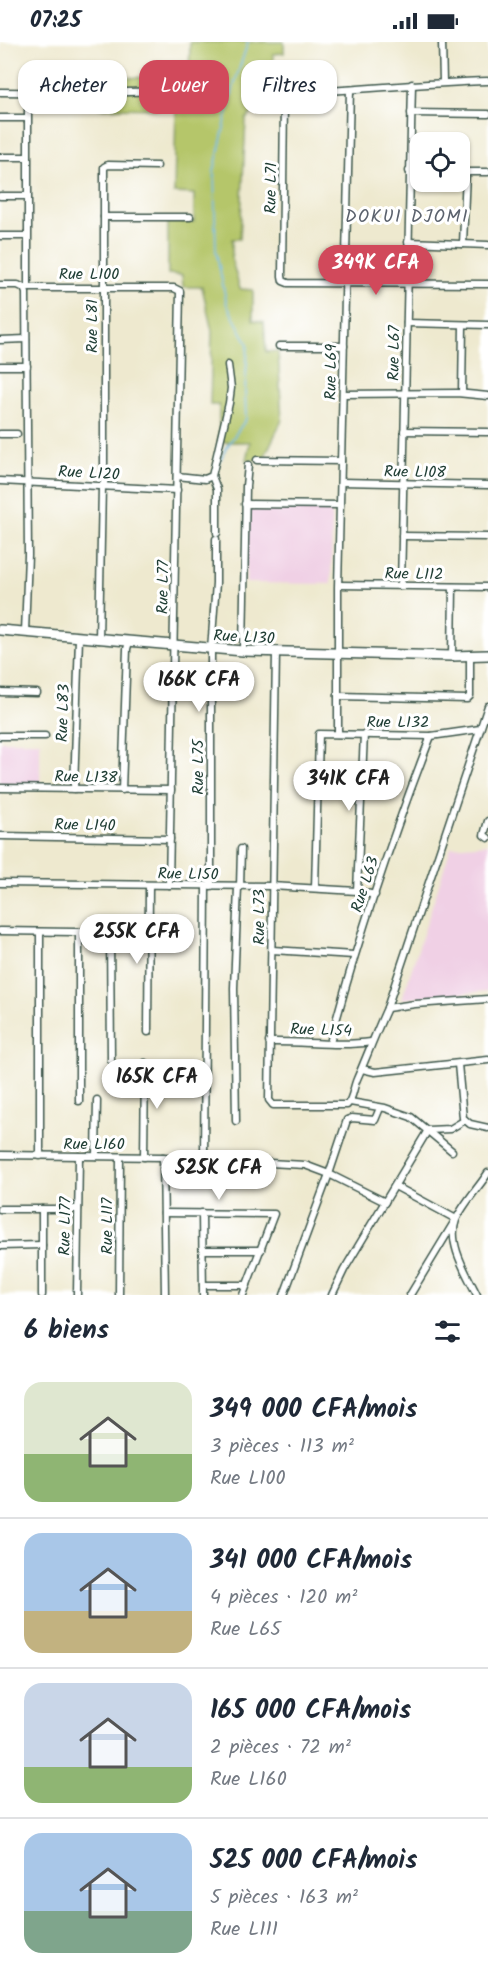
<!DOCTYPE html>
<html lang="fr">
<meta charset="utf-8">
<style>
:root{--surface:#fff;--page:#f2f2f3;--text:#1f2937;--muted:#747a83;--line:#e0e1e3;--accent:#d1495b}
body{margin:0;font-family:Kalam,sans-serif;background:var(--page);color:var(--text);height:100vh;display:flex;flex-direction:column;font-size:22px;white-space:nowrap}
*{box-sizing:border-box;margin:0}
p{font-size:20px;color:var(--muted)}
.icon{flex:none;width:33px;height:33px;fill:none;stroke:currentColor;stroke-width:2;stroke-linecap:round;stroke-linejoin:round}
.map{position:relative;height:1253px;overflow:hidden}
.details{display:flex;flex-direction:column;background:var(--surface);flex:1}
.details>*{flex:none}
.hud{position:absolute;left:18px;top:18px;width:453px;height:54px;display:flex;gap:12px}
.controls{position:absolute;left:410px;top:90px;display:grid;gap:12px}
.controls a{display:grid;place-items:center;width:60px;height:60px;border-radius:12px;background:var(--surface);box-shadow:0 2px 4px #0004;font-size:30px}
.price{position:absolute;translate:-50% -51px;padding:0 14px;border-radius:21px;background:#fff;color:#222;font-size:20px;line-height:39px;filter:drop-shadow(0 2px 3px #0008)}
.price::after{content:'';position:absolute;left:50%;top:36px;width:18px;height:14px;margin-left:-9px;background:inherit;clip-path:polygon(0 0,100% 0,50% 100%)}
.price.on{background:var(--accent);color:#fff}
ul{padding:0;list-style:none}
li{display:flex;align-items:center;gap:18px;height:150px;padding:0 24px}
li+li{border-top:2px solid var(--line)}
li span{display:grid;place-items:center;flex:none;width:168px;height:120px;border-radius:18px;color:#555}
li>.icon{margin-inline-start:auto}
span .icon{width:72px;height:72px;fill:#fffc;stroke-width:1}
li b{font-size:26px}
h2{display:flex;justify-content:space-between;align-items:center;height:72px;padding:0 24px;font-size:26px}
.pill{padding:0 21px;border-radius:18px;background:var(--surface);box-shadow:0 2px 4px #0004;font-size:21px;line-height:54px}
.pill.on{background:var(--accent);color:#fff}
.status{display:flex;justify-content:space-between;align-items:center;height:42px;padding:0 30px;background:var(--surface);direction:ltr}
.status svg{height:16px;fill:currentColor}
.map>svg:first-child{display:block}
.built{fill:#f0d0e5}
.green{fill:#b5c66a;stroke:#6a824f;stroke-width:1.5}
.lines{fill:none;stroke-linecap:round;stroke-linejoin:round}
.stream{stroke:#70bbe9;stroke-width:1.5}
.street-casing{stroke:#3e574b;stroke-width:9}
.secondary-casing{stroke:#3e574b;stroke-width:12}
.street{stroke:#fff;stroke-width:6}
.secondary{stroke:#fff;stroke-width:9}
.labels{text-anchor:middle;stroke-width:6;stroke-linejoin:round;paint-order:stroke}
.street-label{font-size:16px;fill:#1f3d34;stroke:#fff}
.neighbourhood-label{font-size:18px;letter-spacing:1.5px;fill:#5b626d;stroke:#fff}
</style>
<div class="status"><b>07:25</b><svg viewBox="0 0 49 12"><path d="M0 12V9h3v3zM5 12V6h3v6zM10 12V3h3v9zM15 12V0h3v12zM26 1h20v11H26zM47 4h2v5h-2z"/></svg></div>
<div class="map">
<svg width="488" height="1253" viewBox="0 0 488 1253">
<rect width="100%" height="100%" fill="#fff"/>
<filter id="ink" filterUnits="userSpaceOnUse"><feTurbulence type="fractalNoise" baseFrequency=".0167" numOctaves="2"/><feDisplacementMap in="SourceGraphic" scale="12" xChannelSelector="R" yChannelSelector="G"/><feConvolveMatrix kernelMatrix="1 2 1 2 8 2 1 2 1" color-interpolation-filters="sRGB"/></filter>
<filter id="wash" filterUnits="userSpaceOnUse"><feTurbulence type="fractalNoise" baseFrequency=".008" numOctaves="4" result="noise"/><feDisplacementMap in="SourceGraphic" scale="24" xChannelSelector="R" yChannelSelector="G"/><feGaussianBlur stdDeviation="1.35" result="paint"/><feColorMatrix in="noise" values="0 0 0 0 0 0 0 0 0 0 0 0 0 0 0 0 0 1.4 0 .05"/><feComposite in="paint" operator="in"/></filter>
<g filter="url(#wash)">
<rect width="100%" height="100%" fill="#eee9cf"/>
<g class="built">
<polygon points="247,466 332,466 331,542 246,541"/>
<rect x="0" y="699" width="40" height="43"/>
<polygon points="488,802 488,949 402,957 451,805"/>
</g>
<polygon class="green" points="190,0 284,0 284,11 273,12 274,42 285,48 279,48 279,58 264,60 246,77 240,197 232,197 232,219 240,247 253,248 253,278 264,280 266,310 278,309 282,378 263,418 246,418 250,400 219,400 219,363 210,363 212,289 202,245 183,245 182,233 168,232 168,180 194,180 194,152 174,151 176,67 99,66 95,35 189,36"/>
<g class="lines">
<polyline class="stream" points="219,421 226,406 246,377 245,349 248,302 227,263 216,209 214,129 234,43 248,0"/>
</g>
</g>
<g filter="url(#ink)">
<g class="lines">
<g class="street-casing">
<g id="street">
<polyline points="442,0 443,40"/>
<path d="M 488,39 C 422,41 357,48 292,51 L 286,54 L 284,60 L 282,234 L 283,239 L 288,241 L 488,242"/>
<polyline points="0,50 94,51 162,49"/>
<polyline points="28,51 28,245"/>
<polyline points="411,71 488,72"/>
<polyline points="0,76 27,76"/>
<polyline points="0,115 27,115"/>
<polyline points="409,129 420,129"/>
<polyline points="459,130 488,130"/>
<polyline points="0,154 27,154"/>
<polyline points="104,175 190,175"/>
<polyline points="0,194 27,194"/>
<polyline points="408,200 488,203"/>
<polyline points="463,202 466,130"/>
<polyline points="0,243 18,243 24,246 174,246 180,249 169,843"/>
<polyline points="24,246 26,251 28,513 25,590"/>
<polyline points="407,281 488,283"/>
<polyline points="0,298 26,297"/>
<polyline points="279,304 344,304"/>
<polyline points="0,324 27,324"/>
<polyline points="462,351 463,283"/>
<polyline points="343,352 457,351 488,354"/>
<polyline points="404,389 488,390"/>
<polyline points="0,392 17,392"/>
<polyline points="257,418 341,419"/>
<polyline points="177,434 205,437 212,434 229,361 231,346 228,323"/>
<polyline points="212,434 217,447 217,491"/>
<polyline points="0,439 177,448"/>
<polyline points="341,440 488,443"/>
<polyline points="104,444 104,125 108,123 157,124"/>
<polyline points="245,462 340,463"/>
<polyline points="402,494 488,495"/>
<polyline points="339,543 488,545"/>
<polyline points="401,544 412,42"/>
<polyline points="99,598 102,444"/>
<polyline points="243,609 246,444 248,423"/>
<path d="M 276,610 L 269,1058 L 273,1063 L 347,1063 C 353,1057 353,1046 357,1037 C 367,1014 376,990 387,966 L 488,664"/>
<polyline points="452,614 453,545"/>
<polyline points="0,650 37,651"/>
<polyline points="338,654 467,657 470,654 470,614"/>
<polyline points="338,692 338,545 350,48"/>
<polyline points="0,694 45,694"/>
<polyline points="0,746 171,748"/>
<polyline points="74,747 79,596"/>
<polyline points="122,748 127,607 129,600"/>
<polyline points="488,779 484,793 488,796"/>
<polyline points="0,794 170,797"/>
<polyline points="0,841 271,844 357,849 375,853"/>
<polyline points="211,844 211,608 216,541 216,497"/>
<polyline points="240,845 241,807"/>
<polyline points="315,846 319,692 431,694 480,687"/>
<polyline points="357,849 364,692"/>
<polyline points="0,889 149,891"/>
<polyline points="40,890 40,1114"/>
<polyline points="79,890 79,1059"/>
<polyline points="110,890 111,1018"/>
<polyline points="272,908 354,913"/>
<polyline points="387,966 415,962 488,957"/>
<polyline points="148,990 149,844"/>
<path d="M 269,1000 C 303,999 338,1005 371,1000"/>
<path d="M 330,1001 C 358,896 392,794 431,694"/>
<polyline points="458,1022 463,1076 470,1082 488,1086"/>
<polyline points="362,1027 375,1030 488,1018"/>
<polyline points="350,1060 385,1066 411,1075 452,1109"/>
<polyline points="236,1079 234,946 238,845"/>
<polyline points="0,1113 163,1115 305,1123 329,1132 385,1160"/>
<polyline points="96,1114 97,1058"/>
<polyline points="144,1115 145,1021"/>
<polyline points="163,1115 165,1253"/>
<polyline points="204,1117 206,844"/>
<polyline points="395,1144 456,1177 410,1253"/>
<polyline points="0,1167 78,1167"/>
<polyline points="164,1171 274,1172 243,1253"/>
<polyline points="202,1171 203,1253"/>
<polyline points="0,1204 42,1203"/>
<polyline points="203,1208 261,1208"/>
<polyline points="203,1243 247,1243"/>
<polyline points="42,1253 42,1167"/>
<polyline points="77,1253 79,1114"/>
<polyline points="119,1253 120,1115"/>
<polyline points="284,1253 329,1132 347,1078 352,1076 375,1078 380,1066"/>
<polyline points="332,1253 344,1228 428,1088 450,1087 465,1078"/>
<path d="M 477,1253 C 467,1232 447,1202 456,1178 C 463,1162 479,1145 488,1131"/>
</g>
</g>
<g class="secondary-casing">
<polyline id="secondary" points="0,588 243,609 452,614 488,613"/>
</g>
<use href="#street" class="street"/>
<use href="#secondary" class="secondary"/>
</g>
</g>
<g class="labels">
<g class="street-label">
<text transform="translate(270 146) rotate(-89)" y="6">Rue L71</text>
<text x="89" y="237">Rue L100</text>
<text transform="translate(91 284) rotate(-90)" y="6">Rue L81</text>
<text transform="translate(393 311) rotate(-89)" y="6">Rue L67</text>
<text transform="translate(330 330) rotate(-89)" y="6">Rue L69</text>
<text transform="translate(415 429) rotate(1)" y="6">Rue L108</text>
<text transform="translate(89 430) rotate(3)" y="6">Rue L120</text>
<text transform="translate(414 531) rotate(1)" y="6">Rue L112</text>
<text transform="translate(162 545) rotate(-89)" y="6">Rue L77</text>
<text transform="translate(244 594) rotate(3)" y="6">Rue L130</text>
<text transform="translate(62 671) rotate(-88)" y="6">Rue L83</text>
<text x="398" y="685">Rue L132</text>
<text transform="translate(197 725) rotate(-90)" y="6">Rue L75</text>
<text transform="translate(86 734) rotate(1)" y="6">Rue L138</text>
<text transform="translate(85 782) rotate(1)" y="6">Rue L140</text>
<text transform="translate(188 831) rotate(1)" y="6">Rue L150</text>
<text transform="translate(364 842) rotate(-72)" y="6">Rue L63</text>
<text transform="translate(258 875) rotate(-90)" y="6">Rue L73</text>
<text transform="translate(321 987) rotate(2)" y="6">Rue L154</text>
<text x="94" y="1107">Rue L160</text>
<text transform="translate(64 1184) rotate(-89)" y="6">Rue L177</text>
<text transform="translate(106 1184) rotate(-90)" y="6">Rue L117</text>
</g>
<g class="neighbourhood-label">
<text x="407" y="180">DOKUI DJOMI</text>
</g>
</g>
</svg>
<div class="controls">
<a><svg class="icon" aria-label="locate" viewBox="0 0 24 24"><circle cx="12" cy="12" r="6"/><path d="M12 2v4M12 18v4M2 12h4M18 12h4"/></svg></a>
</div>
<b class="price on" style="left:376px;top:254px">349K CFA</b>
<b class="price" style="left:199px;top:671px">166K CFA</b>
<b class="price" style="left:349px;top:770px">341K CFA</b>
<b class="price" style="left:137px;top:923px">255K CFA</b>
<b class="price" style="left:157px;top:1068px">165K CFA</b>
<b class="price" style="left:219px;top:1159px">525K CFA</b>
<div class="hud">
<a class="pill">Acheter</a>
<a class="pill on">Louer</a>
<a class="pill">Filtres</a>
</div>
</div>
<section class="details">
<h2>6 biens<svg class="icon" aria-label="filters" viewBox="0 0 24 24"><path d="M4 7h16M4 17h16"/><circle cx="9" cy="7" r="2"/><circle cx="15" cy="17" r="2"/></svg></h2>
<ul>
<li><span style="background:linear-gradient(#dfe7d0 60%,#8fb573 0)"><svg class="icon" aria-label="home" viewBox="0 0 24 24"><path d="M3 11l9-7 9 7M6 9v11h12V9"/></svg></span><div><b>349 000 CFA/mois</b><p>3 pièces · 113 m²</p><p>Rue L100</p></div></li>
<li><span style="background:linear-gradient(#a9c7e8 65%,#c2b280 0)"><svg class="icon" aria-label="home" viewBox="0 0 24 24"><path d="M3 11l9-7 9 7M6 9v11h12V9"/></svg></span><div><b>341 000 CFA/mois</b><p>4 pièces · 120 m²</p><p>Rue L65</p></div></li>
<li><span style="background:linear-gradient(#c9d6e8 70%,#8fb573 0)"><svg class="icon" aria-label="home" viewBox="0 0 24 24"><path d="M3 11l9-7 9 7M6 9v11h12V9"/></svg></span><div><b>165 000 CFA/mois</b><p>2 pièces · 72 m²</p><p>Rue L160</p></div></li>
<li><span style="background:linear-gradient(#a9c7e8 65%,#7fa58c 0)"><svg class="icon" aria-label="home" viewBox="0 0 24 24"><path d="M3 11l9-7 9 7M6 9v11h12V9"/></svg></span><div><b>525 000 CFA/mois</b><p>5 pièces · 163 m²</p><p>Rue L111</p></div></li>
</ul>
</section>
